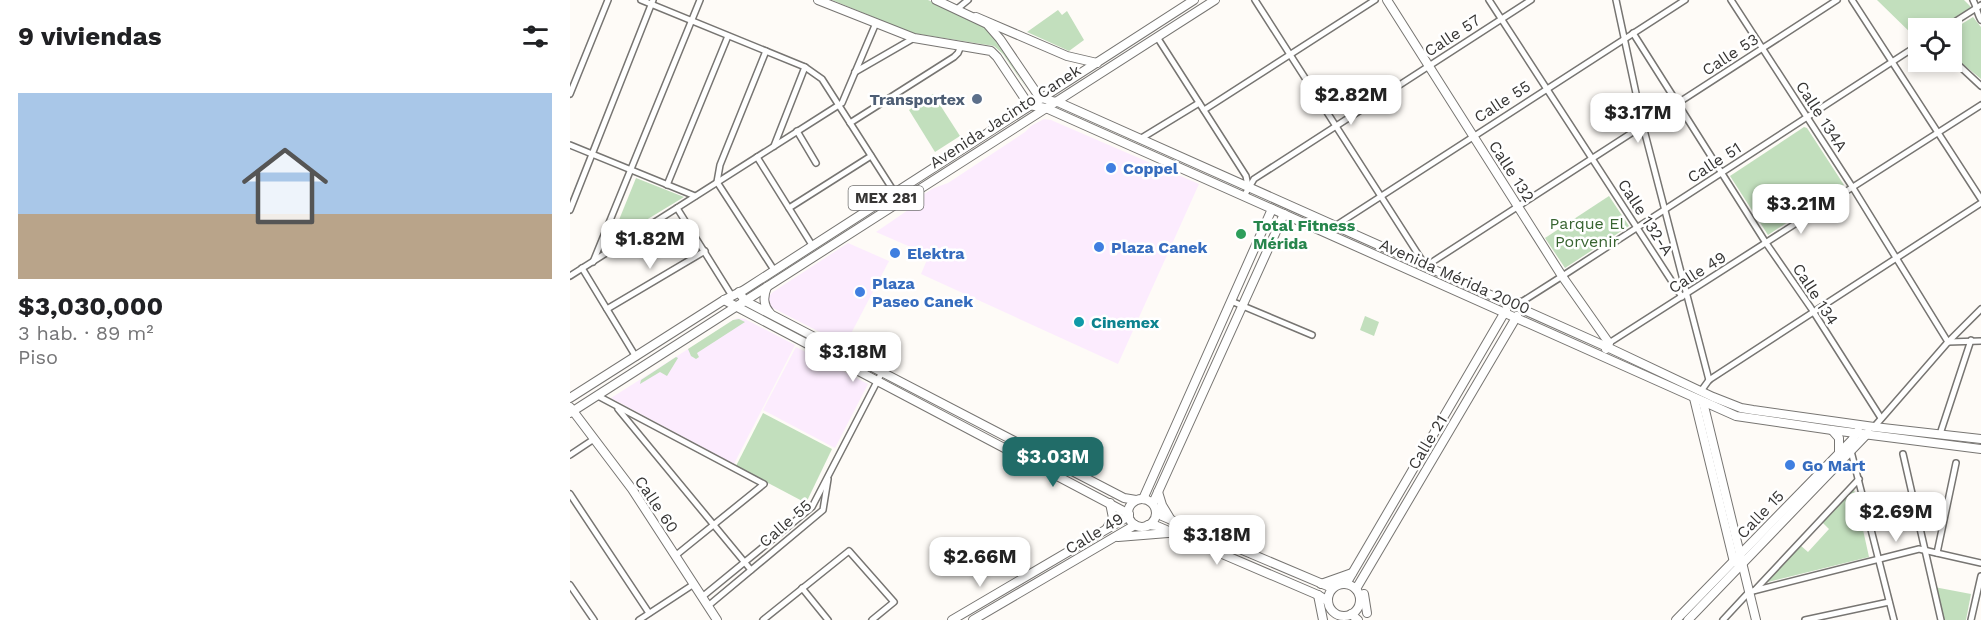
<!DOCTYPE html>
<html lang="es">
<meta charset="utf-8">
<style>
:root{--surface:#fff;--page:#f6f6f6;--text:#202124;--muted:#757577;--accent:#216c68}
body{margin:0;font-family:"Work Sans",sans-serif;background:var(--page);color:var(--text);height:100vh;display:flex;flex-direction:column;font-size:22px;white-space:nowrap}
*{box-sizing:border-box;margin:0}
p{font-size:20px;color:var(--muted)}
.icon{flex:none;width:33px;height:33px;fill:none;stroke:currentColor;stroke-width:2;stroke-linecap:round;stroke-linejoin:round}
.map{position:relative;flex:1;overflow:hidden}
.sheet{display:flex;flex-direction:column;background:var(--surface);width:570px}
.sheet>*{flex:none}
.tools{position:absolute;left:1338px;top:18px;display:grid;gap:12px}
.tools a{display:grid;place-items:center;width:54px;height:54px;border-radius:0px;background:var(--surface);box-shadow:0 3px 9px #0003;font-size:30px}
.price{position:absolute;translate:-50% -51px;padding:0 14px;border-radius:12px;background:#fff;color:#222;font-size:20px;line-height:39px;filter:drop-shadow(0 2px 3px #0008)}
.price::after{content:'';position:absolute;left:50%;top:36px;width:18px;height:14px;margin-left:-9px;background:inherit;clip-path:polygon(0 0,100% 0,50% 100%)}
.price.active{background:var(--accent);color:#fff}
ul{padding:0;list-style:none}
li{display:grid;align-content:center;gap:12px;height:318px;padding:0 18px}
li span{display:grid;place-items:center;height:186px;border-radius:0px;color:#555}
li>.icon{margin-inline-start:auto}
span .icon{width:108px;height:108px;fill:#fffc;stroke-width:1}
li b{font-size:26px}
h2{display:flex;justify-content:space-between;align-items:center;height:72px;padding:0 18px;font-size:26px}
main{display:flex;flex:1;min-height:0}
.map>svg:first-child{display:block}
.commercial{fill:#fcecfe}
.green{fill:#c2dfbd}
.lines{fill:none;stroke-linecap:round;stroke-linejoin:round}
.street-casing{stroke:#777572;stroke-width:8}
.secondary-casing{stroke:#777572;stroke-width:10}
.primary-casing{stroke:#777572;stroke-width:10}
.street{stroke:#fff;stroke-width:5}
.secondary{stroke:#fff;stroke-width:8}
.primary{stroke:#fff;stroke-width:8}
.service-dot{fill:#5c6f8a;stroke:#fff;stroke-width:2}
.shop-dot{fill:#3f7fe0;stroke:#fff;stroke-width:2}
.leisure-dot{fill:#2e9e5b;stroke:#fff;stroke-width:2}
.culture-dot{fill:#0f9aa8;stroke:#fff;stroke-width:2}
.labels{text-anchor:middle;stroke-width:5;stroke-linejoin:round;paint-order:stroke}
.shield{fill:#fff;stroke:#727271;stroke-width:1.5}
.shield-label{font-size:15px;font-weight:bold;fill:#363534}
.street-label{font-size:16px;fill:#363534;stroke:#fff}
.service-label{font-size:16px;font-weight:bold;fill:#4e5e75;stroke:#fff;text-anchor:end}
.shop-label{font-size:16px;font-weight:bold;fill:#366cbe;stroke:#fff;text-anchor:start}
.park-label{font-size:16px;fill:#386431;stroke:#fff}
.leisure-label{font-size:16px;font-weight:bold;fill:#27864d;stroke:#fff;text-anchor:start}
.culture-label{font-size:16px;font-weight:bold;fill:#0d838f;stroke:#fff;text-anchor:start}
</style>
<main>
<section class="sheet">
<h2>9 viviendas<svg class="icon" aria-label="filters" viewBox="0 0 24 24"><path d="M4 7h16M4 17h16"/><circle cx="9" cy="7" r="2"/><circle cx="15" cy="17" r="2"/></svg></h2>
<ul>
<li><span style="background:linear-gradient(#a9c7e8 65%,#b9a48a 0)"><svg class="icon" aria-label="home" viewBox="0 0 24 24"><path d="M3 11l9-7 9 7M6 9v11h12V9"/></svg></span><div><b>$3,030,000</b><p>3 hab. · 89 m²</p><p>Piso</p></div></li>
</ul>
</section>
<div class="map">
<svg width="1411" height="620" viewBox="0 0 1411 620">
<rect width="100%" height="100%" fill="#fefbf7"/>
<g class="commercial">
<polygon points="474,119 481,120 629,184 548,364 351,274 359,255 306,232 341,208 339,203 364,188 378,183 455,132 461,126"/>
<polygon points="278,243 319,261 275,345 201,307 197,301 198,297 203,292"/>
<polygon points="167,318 175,319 225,345 164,464 41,398"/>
<polygon points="226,347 298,384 265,448 193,410"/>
</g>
<g class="green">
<polygon points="262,0 358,0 404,20 415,28 425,39 459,92 433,54 424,46 342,33"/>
<polygon points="1307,0 1394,0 1402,8 1368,28 1348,28 1348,40"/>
<polygon points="488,10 492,15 497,11 514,40 499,51 457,32"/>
<polygon points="1403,17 1411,27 1411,79 1382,55 1382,30"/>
<polygon points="363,94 390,136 365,152 339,110"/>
<polygon points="1234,127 1237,128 1274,185 1198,235 1160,176"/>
<polygon points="66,178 114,197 40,242"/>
<polygon points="1039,196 1059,226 995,268 975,238"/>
<polygon points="795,316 809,322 804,336 790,330"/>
<polygon points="169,319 175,322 127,353 129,357 126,359 121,356 118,349 163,320"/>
<polygon points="106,357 108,358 97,376 90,372 70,384 71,380"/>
<polygon points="193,413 262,449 236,503 166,466"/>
<polygon points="1284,489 1299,557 1194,583 1230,545 1238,552 1259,529 1252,522"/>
<polygon points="1364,587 1401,594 1396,620 1372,620"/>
</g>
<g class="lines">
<g class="street-casing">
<g id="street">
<polyline points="71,0 235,67 252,79 330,201"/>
<polyline points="685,0 855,265"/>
<polyline points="919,0 1112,297"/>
<polyline points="1046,0 1073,126 1139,380"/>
<polyline points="1161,0 1283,188 1378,342"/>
<polyline points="1282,0 1411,199"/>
<path d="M 1403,0 C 1407,7 1407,14 1411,20"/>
<polyline points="387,9 398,0"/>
<polyline points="1375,28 1411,5"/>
<polyline points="1063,33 1196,243 1241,308 1311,418"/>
<polyline points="587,37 676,176 678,186"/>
<polyline points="196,51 150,165 147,182 204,270"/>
<polyline points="1382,59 1411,86"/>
<polyline points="285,72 344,38"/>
<polyline points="0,94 38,0"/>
<polyline points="634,110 805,0"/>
<polyline points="280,123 384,57 388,53 391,46"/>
<polyline points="227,131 246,163"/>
<polyline points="570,139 629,103"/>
<polyline points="0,145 125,196"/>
<polyline points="204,146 235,67"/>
<polyline points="187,157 242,245"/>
<polyline points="97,185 158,36"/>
<polyline points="674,196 684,179 961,0"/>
<polyline points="107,208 162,296"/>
<polyline points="219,208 301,156"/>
<polyline points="0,210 83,0"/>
<polyline points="765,226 1115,0"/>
<polyline points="23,262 130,0"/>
<polyline points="856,266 1267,0"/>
<polyline points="12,268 66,357"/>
<polyline points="0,276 272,103 306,23"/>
<polyline points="661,301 742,335"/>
<polyline points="940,304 953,301 994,275 1348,45"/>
<polyline points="37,309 135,251"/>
<polyline points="1378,342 1411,341"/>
<polyline points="1039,343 1411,105"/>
<polyline points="1131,391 1139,380 1411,203"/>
<polyline points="28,396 194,484 105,556"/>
<polyline points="48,409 181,570"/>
<polyline points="1304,427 1378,342 1411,309"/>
<polyline points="1370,434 1401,340"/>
<polyline points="1281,451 1324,620"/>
<polyline points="1333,454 1371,620"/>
<polyline points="0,455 24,439"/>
<polyline points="0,494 79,613"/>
<polyline points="1367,553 1386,463"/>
<polyline points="0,585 24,620"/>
<polyline points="232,588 258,620"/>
<polyline points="1185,590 1289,479"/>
<polyline points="132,597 242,507 312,372"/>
<polyline points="138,606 253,510 258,479"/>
<polyline points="69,620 124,584"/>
<polyline points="193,620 279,551 324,602 302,620"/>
<polyline points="1153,620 1179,592 1349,549 1411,563"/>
<polyline points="1235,620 1319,602"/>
<polyline points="1401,620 1411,576"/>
</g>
</g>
<g class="secondary-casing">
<g id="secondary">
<polyline points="248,0 344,38 421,51 427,57 459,105 476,108 1166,416 1262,430 1411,449"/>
<polyline points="366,0 417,24 430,39 468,95 471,98 490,103 1037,347 1143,397 1171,408 1183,410 1304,427 1411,439"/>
<polyline points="817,0 992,276 1039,343 1036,349"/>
<path d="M 197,287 C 193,297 193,305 200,313"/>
<polyline points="169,292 175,301 554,498 566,500"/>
<polyline points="154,300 559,514"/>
<polyline points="1124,398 1164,562"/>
<polyline points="1133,402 1186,620"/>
<polyline points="0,407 62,489 147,620"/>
<polyline points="1262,430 1269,438 1269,452"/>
<polyline points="588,492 592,505 601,520"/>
<polyline points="573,499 702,209"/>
<circle cx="572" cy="513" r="14"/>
<polyline points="583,503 714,214"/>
<polyline points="586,509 592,516 762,588"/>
<polyline points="578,525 587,526 748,595 758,601"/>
<polyline points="537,528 543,518 540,503"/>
<polyline points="548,537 598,533"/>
<circle cx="774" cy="600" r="16"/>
<polyline points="751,584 782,573"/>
<polyline points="776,584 936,310"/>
<polyline points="786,589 947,316"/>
<polyline points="794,594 797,613"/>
<polyline points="748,595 753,620"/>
<polyline points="781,614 788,620"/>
<polyline points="382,620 559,516"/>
<polyline points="403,620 565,525"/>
<polyline points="1106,620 1282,440 1288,431"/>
<polyline points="1118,620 1298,433"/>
</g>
</g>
<g class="primary-casing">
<g id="primary">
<polyline points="406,17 497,56 527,63"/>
<polyline points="0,398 154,300 174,290 624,0"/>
<polyline points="0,413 645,0"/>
</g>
</g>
<use href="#street" class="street"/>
<use href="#secondary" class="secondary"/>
<use href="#primary" class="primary"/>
</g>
<circle class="service-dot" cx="407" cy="99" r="6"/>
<g class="shop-dot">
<circle cx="541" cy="168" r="6"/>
<circle cx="529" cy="247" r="6"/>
<circle cx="325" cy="253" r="6"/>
<circle cx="290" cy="292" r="6"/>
<circle cx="1220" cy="465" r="6"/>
</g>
<circle class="leisure-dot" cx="671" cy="234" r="6"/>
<circle class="culture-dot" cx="509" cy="322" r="6"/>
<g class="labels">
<rect class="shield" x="278.5" y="186" width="75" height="24" rx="4.5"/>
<g class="shield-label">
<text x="316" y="203">MEX 281</text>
</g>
<g class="street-label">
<text transform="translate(882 35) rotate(-33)" y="6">Calle 57</text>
<text transform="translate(1160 54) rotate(-33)" y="6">Calle 53</text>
<text transform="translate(932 101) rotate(-33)" y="6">Calle 55</text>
<text transform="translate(435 116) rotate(-33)" y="6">Avenida Jacinto Canek</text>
<text transform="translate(1252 116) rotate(57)" y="6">Calle 134A</text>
<text transform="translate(1144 162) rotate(-33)" y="6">Calle 51</text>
<text transform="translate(942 171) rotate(57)" y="6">Calle 132</text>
<text transform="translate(1076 217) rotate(57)" y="6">Calle 132-A</text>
<text transform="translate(1127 272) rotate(-32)" y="6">Calle 49</text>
<text transform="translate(885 276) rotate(24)" y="6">Avenida Mérida 2000</text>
<text transform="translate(1246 294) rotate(57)" y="6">Calle 134</text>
<text transform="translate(857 442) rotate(-59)" y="6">Calle 21</text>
<text transform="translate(87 504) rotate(56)" y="6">Calle 60</text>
<text transform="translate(1190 514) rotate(-46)" y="6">Calle 15</text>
<text transform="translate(215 523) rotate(-41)" y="6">Calle 55</text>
<text transform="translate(524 533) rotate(-31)" y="6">Calle 49</text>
</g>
<g class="service-label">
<text x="395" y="105">Transportex</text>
</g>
<g class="shop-label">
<text x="553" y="174">Coppel</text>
<text x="541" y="253">Plaza Canek</text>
<text x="337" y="259">Elektra</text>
<text x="302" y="289">Plaza<tspan x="302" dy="18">Paseo Canek</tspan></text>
<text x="1232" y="471">Go Mart</text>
</g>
<g class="park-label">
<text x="1017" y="229">Parque El<tspan x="1017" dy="18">Porvenir</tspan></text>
</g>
<g class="leisure-label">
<text x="683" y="231">Total Fitness<tspan x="683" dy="18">Mérida</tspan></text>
</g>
<g class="culture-label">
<text x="521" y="328">Cinemex</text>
</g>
</g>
</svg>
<div class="tools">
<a><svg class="icon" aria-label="locate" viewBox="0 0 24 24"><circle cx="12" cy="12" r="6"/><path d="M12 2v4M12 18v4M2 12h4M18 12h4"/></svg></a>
</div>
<b class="price" style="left:781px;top:126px">$2.82M</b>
<b class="price" style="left:1068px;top:144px">$3.17M</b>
<b class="price" style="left:1231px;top:235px">$3.21M</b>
<b class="price" style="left:80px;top:270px">$1.82M</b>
<b class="price" style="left:283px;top:383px">$3.18M</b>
<b class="price active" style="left:483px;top:488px">$3.03M</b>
<b class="price" style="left:1326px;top:543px">$2.69M</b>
<b class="price" style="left:647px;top:566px">$3.18M</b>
<b class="price" style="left:410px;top:588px">$2.66M</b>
</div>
</main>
